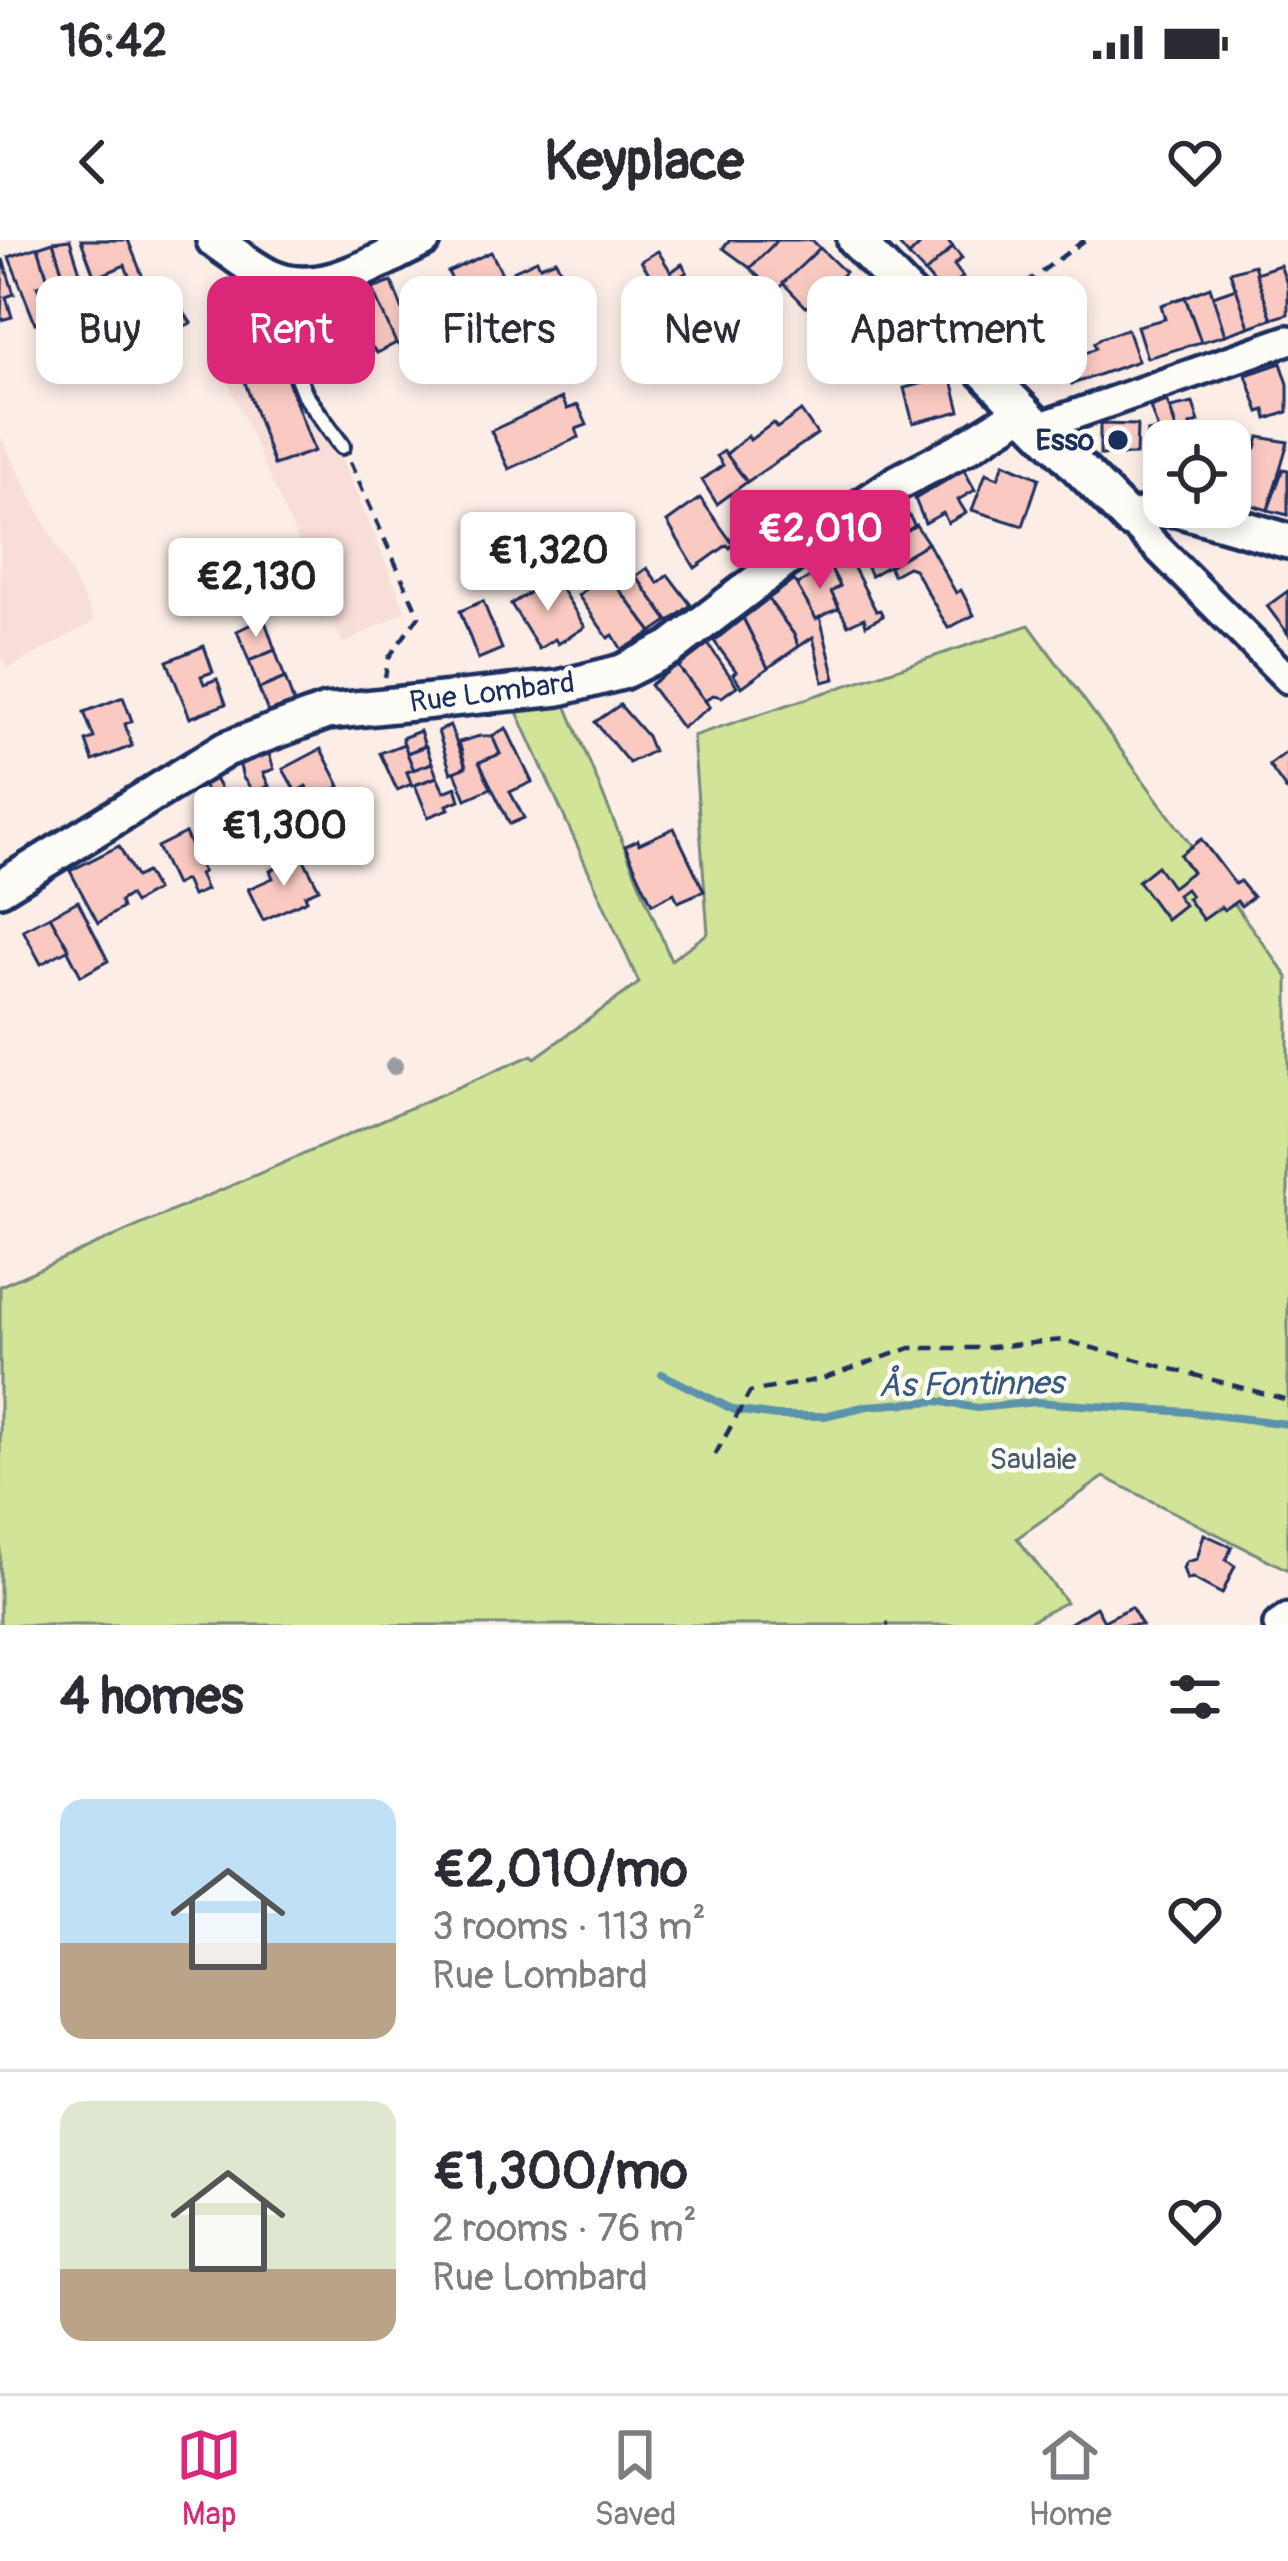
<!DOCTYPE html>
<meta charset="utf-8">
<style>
:root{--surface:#fff;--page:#f2f2f3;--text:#2b2b33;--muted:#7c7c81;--line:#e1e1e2;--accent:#db2777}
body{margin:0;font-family:Pangolin,sans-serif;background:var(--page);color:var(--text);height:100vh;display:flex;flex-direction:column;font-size:45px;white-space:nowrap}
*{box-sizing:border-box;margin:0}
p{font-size:39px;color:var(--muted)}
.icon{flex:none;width:66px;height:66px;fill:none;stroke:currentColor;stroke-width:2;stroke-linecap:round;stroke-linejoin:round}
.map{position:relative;height:1385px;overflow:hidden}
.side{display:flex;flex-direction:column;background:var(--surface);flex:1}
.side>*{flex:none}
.top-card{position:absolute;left:36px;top:36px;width:1218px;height:108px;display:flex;gap:24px}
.fabs{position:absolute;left:1143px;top:180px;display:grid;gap:24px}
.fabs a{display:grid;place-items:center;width:108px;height:108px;border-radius:24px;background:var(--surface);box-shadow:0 6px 18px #0003;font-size:60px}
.price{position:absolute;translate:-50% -102px;padding:0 27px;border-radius:12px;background:#fff;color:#222;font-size:39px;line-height:78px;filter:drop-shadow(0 3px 6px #0008)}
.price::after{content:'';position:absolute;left:50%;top:72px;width:36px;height:27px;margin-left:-18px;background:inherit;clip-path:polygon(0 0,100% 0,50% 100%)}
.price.on{background:var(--accent);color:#fff}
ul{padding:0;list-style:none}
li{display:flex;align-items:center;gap:36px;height:300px;padding:0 60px}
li+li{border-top:3px solid var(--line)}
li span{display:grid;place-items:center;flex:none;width:336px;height:240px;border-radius:24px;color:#555}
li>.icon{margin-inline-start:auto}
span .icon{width:144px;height:144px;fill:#fffc;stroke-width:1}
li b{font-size:51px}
h2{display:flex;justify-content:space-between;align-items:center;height:144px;padding:0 60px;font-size:51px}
.pill{padding:0 42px;border-radius:24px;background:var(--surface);box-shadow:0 6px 18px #0003;font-size:42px;line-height:108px}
.pill.on{background:var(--accent);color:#fff}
.status{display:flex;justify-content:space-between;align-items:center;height:84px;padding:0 60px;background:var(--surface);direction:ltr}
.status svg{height:33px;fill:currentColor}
header{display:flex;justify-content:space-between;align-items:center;height:156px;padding:0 60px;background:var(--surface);font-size:54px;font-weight:800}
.tabs{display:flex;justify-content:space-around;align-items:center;height:168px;border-top:3px solid var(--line);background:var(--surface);font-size:33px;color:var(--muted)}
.tabs a{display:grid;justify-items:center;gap:6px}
.tabs .on{color:var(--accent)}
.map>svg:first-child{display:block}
.built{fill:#f7ded9}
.green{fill:#d1e498;stroke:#768a7b;stroke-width:3}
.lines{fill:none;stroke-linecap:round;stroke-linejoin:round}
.stream{stroke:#5b93ac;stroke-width:8}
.building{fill:#facac2;stroke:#1b2f5e;stroke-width:3}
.service-casing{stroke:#1b2f5e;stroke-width:22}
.minor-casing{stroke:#1b2f5e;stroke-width:36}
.tertiary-casing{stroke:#1b2f5e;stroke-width:42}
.path{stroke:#1b2f5e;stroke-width:4.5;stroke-dasharray:12 9;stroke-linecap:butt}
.service{stroke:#fdfcf7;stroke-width:14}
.minor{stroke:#fdfcf7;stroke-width:27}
.tertiary{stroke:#fdfcf7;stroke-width:33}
.tree{fill:#999da3}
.poi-dot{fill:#1b2f5e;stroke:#fdfcf7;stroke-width:4.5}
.labels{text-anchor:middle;stroke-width:9;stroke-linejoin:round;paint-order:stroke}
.poi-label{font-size:30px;font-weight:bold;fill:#1b2f5e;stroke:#fdfcf7;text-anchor:end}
.street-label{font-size:30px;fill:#1b2f5e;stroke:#fdfcf7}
.park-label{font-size:30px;fill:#485c6c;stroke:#fdfcf7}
.water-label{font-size:33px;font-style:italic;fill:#36597e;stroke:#fdfcf7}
</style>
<div class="status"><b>16:42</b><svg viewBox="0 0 49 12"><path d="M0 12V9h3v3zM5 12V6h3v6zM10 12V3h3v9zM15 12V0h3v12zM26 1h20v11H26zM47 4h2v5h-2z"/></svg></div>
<header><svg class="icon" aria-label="back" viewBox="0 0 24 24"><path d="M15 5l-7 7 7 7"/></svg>Keyplace<svg class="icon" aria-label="heart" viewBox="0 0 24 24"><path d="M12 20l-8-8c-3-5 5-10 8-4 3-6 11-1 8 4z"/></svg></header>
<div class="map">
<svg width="1288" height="1385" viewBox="0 0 1288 1385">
<rect width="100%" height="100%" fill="#fcede7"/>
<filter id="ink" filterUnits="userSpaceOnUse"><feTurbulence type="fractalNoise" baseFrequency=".00833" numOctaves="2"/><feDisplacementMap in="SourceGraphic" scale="24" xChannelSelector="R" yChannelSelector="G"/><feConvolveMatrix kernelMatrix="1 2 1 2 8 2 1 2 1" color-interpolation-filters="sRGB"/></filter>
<g filter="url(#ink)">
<g class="built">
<polygon points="274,91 300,156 334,201 406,371 343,404 217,117"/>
<polygon points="0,196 95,381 8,429 0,416"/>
</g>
<polygon class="green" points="1029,385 1288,737 1288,1330 1104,1237 1017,1298 1066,1362 1023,1385 0,1385 0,1046 532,815 535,818 639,743 509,454 559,448 671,720 708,693 693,496"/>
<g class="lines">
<polyline class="stream" points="662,1134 734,1170 777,1176 824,1176 867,1166 937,1161 977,1168 1036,1162 1189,1172 1288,1184"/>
</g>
<g class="building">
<polygon points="70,0 80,32 64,38 53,2"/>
<polygon points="81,0 128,0 144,40 132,44 125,25 95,38"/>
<polygon points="730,0 778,0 750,28 723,8"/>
<polygon points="778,0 812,0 820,8 778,49 770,43 767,45 750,28"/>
<polygon points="895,0 925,0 909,16"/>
<polygon points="925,0 947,0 953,7 925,33 909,16"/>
<polygon points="53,2 64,38 49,43 38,7"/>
<polygon points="38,7 49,43 37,46 49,78 35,83 9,17"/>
<polygon points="953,7 962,18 954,25 963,37 943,54 925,33"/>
<polygon points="820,8 845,32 816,62 806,67 783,43"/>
<polygon points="658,11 671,32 682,24 687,32 681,36 694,56 673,70 641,21"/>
<polygon points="491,12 520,69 476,90 448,32"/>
<polygon points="3,19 14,54 6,57 12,77 1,80"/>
<polygon points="537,20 540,26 556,20 573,63 549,78 562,109 551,114 513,31"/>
<polygon points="1254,25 1272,79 1249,87 1230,32"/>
<polygon points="1280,25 1288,46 1288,74 1272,79 1256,33"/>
<polygon points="1040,41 1053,61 1044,67 1058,87 1020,113 992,73"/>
<polygon points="392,42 411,92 415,90 426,116 412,118 392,99 372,49"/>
<polygon points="1210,47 1225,95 1201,102 1185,57"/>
<polygon points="1236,48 1249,87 1225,95 1213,56"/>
<polygon points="372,49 396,103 377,113 371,106 356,56"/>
<polygon points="356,56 371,106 364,108 361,100 350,101 338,62"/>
<polygon points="1185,57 1201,102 1147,118 1137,86 1165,79 1161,65"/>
<polygon points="164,61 167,67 177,62 191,83 159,98 157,93 133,103 130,97 123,101 115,82"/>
<polygon points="338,62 354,111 334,119 320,68"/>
<polygon points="883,66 903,103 859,130 842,89"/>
<polygon points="320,68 334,119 319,125 301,75"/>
<polygon points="1061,85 1069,98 1062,104 1069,114 1036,137 1020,113"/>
<polygon points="1127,89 1138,121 1072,144 1066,127 1076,123 1074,118 1096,108 1094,103 1101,98"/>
<polygon points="273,100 314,211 274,225 235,114"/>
<polygon points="1281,123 1288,144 1288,172 1267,179 1265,170 1259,172 1246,135"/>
<polygon points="951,136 960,171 913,183 904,148"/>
<polygon points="562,158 567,169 578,165 587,185 576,189 579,197 509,229 491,191"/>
<polygon points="1167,161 1180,201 1164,201 1164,241 1153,237 1159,214 1146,210 1147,192 1158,190 1150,167"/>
<polygon points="1193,163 1199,182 1190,185 1197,200 1180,201 1170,168"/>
<polygon points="801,171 817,194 747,242 725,215 748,196 750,200 773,183 777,188"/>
<polygon points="1100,184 1137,185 1136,215 1100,215"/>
<polygon points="1259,197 1288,202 1268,270 1230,259 1231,201 1256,208"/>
<polygon points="724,211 747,242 717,264 702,240 723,225 717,216"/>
<polygon points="1004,223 1039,238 1023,286 972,270 986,233 998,238"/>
<polygon points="1283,229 1288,230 1288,275 1268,270"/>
<polygon points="964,230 975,250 958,260 966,273 948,283 943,273 925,283 915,259"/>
<polygon points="700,258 733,304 730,308 727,305 695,328 667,282"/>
<polygon points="904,267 915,286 877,312 864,291"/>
<polygon points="916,285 928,303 871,336 862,318 883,309 881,307"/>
<polygon points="928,303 956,353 961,350 974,375 948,388 914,329 908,327 893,335 889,326"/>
<polygon points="842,305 876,371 880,370 883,376 866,385 864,378 848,385 831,352 840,346 824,316"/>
<polygon points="628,325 668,381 652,392 607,334"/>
<polygon points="829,326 840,346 831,352 839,368 816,379 796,345"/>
<polygon points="647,328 658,343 668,335 691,365 669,382 636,336"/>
<polygon points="607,334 652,392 622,410 613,395 608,398 578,355"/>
<polygon points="554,337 585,387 558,404 555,399 539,409 511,364"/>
<polygon points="794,340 816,379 820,377 835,439 823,442 813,397 798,407 795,396 768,359"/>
<polygon points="1288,351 1288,394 1267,366"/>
<polygon points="768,359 795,396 798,407 768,428 743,378"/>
<polygon points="483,361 502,409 478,419 460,371"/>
<polygon points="264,378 275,410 249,421 237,391"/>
<polygon points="743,378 768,428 742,447 733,434 736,431 714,401"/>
<polygon points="708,404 737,446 722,457 713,455 705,461 678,427"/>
<polygon points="204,406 213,432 201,436 204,444 217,439 226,464 190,478 167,421"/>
<polygon points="275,410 285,438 259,449 249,421"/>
<polygon points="677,425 710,467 682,488 650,445"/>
<polygon points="285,438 294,463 268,472 259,449"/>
<polygon points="123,457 132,481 125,484 132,506 93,521 86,501 94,498 84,472"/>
<polygon points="620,465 647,496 653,511 629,523 595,482"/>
<polygon points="450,486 466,527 451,533 438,491"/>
<polygon points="506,488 532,542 510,552 524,578 510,584 479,522 500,514 492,496"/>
<polygon points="420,491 425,506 407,513 402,498"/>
<polygon points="480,496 492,496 500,514 479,522 491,548 466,559 455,532 466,527 459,502"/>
<polygon points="404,504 414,530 407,532 412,544 397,550 380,513"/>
<polygon points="426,506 432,523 414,530 407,513"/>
<polygon points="321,509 340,546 315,562 306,546 296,552 283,529"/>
<polygon points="268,511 274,529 263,533 269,546 254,552 243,538 238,518"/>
<polygon points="1288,511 1288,552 1269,525"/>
<polygon points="432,523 437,537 412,546 407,532"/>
<polygon points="213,535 232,570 218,576 200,539"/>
<polygon points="437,537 444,552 456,547 460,560 447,565 449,569 428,577 415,545"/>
<polygon points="674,588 704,651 678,662 674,653 652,664 625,606 638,600 639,604"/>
<polygon points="185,593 203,632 199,634 206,650 192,656 185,640 175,645 157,607"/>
<polygon points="1201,599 1235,644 1240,641 1253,657 1241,666 1237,661 1224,670 1221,667 1203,680 1187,658 1191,656 1186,649 1177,655 1184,665 1166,679 1138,641 1157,626 1172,647 1192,632 1180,615"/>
<polygon points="119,606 136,637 146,632 156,650 134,663 129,655 120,661 122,668 98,683 70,631"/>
<polygon points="302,616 319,649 305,655 307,660 263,680 248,649 273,638 270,631"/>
<polygon points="78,661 108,721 81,736 50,676"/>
<polygon points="50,676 69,709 41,724 23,690"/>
<polygon points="1204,1294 1232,1307 1226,1320 1235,1326 1222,1354 1192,1338 1187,1340 1183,1328 1186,1322 1197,1319"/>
<polygon points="1096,1367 1106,1385 1067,1385"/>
<polygon points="1131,1367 1142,1385 1106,1385 1104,1381"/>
</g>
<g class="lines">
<g class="service-casing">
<polyline id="service" points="271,41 266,51 268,61 305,155 342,206"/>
</g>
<g class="minor-casing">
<g id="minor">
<polyline points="1039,187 1288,100"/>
<polyline points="1130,280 1288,439"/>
<polyline points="1278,1385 1288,1378"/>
</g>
</g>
<g class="tertiary-casing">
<g id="tertiary">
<path d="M 214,0 C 232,12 251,28 270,37 C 320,61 378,20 423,0"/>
<polyline points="855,0 1130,280 1164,268 1177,269 1288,301"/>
<polyline points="0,648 226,509 326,472 559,448 622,432 670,408 801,308 897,243 966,207 1023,171"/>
</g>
</g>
<g class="path">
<polyline points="973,81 1085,0"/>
<polyline points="350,222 419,376 389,417 385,437"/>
<polyline points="715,1215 750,1152 822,1139 910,1108 981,1108 1063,1100 1288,1160"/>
<polyline points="886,1385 889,1384"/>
</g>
<use href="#service" class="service"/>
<use href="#minor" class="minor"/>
<use href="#tertiary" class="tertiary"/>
</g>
<circle class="tree" cx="394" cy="826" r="9"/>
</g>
<circle class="poi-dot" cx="1118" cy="200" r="12"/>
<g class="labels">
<g class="poi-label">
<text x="1094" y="210">Esso</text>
</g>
<g class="street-label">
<text transform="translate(492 452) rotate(-7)" y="10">Rue Lombard</text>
</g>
<g class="park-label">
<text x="1033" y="1229">Saulaie</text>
</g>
<g class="water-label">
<text transform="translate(971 1143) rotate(-1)" y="12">Ås Fontinnes</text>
</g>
</g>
</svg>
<div class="fabs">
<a><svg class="icon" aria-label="locate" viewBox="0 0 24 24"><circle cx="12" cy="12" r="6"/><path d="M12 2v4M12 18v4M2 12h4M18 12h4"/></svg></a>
</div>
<b class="price on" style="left:820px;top:352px">€2,010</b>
<b class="price" style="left:548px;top:374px">€1,320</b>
<b class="price" style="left:256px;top:400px">€2,130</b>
<b class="price" style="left:284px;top:649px">€1,300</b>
<div class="top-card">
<a class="pill">Buy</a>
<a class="pill on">Rent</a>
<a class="pill">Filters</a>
<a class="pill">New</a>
<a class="pill">Apartment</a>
</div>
</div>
<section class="side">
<h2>4 homes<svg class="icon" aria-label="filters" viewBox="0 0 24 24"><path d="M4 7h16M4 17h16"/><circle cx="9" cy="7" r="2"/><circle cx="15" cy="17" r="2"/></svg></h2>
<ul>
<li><span style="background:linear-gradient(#bfe0f5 60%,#b9a48a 0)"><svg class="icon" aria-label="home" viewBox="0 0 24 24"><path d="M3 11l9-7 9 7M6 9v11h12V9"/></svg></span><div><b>€2,010/mo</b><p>3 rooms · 113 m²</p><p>Rue Lombard</p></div><svg class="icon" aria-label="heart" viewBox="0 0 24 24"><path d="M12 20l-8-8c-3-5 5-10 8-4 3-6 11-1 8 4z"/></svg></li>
<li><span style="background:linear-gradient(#dfe7d0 70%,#b9a48a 0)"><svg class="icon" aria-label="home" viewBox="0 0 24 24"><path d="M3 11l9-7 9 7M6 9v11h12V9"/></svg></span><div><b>€1,300/mo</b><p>2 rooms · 76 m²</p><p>Rue Lombard</p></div><svg class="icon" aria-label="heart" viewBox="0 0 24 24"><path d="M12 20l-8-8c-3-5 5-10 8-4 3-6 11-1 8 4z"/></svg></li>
</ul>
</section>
<nav class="tabs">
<a class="on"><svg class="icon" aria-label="map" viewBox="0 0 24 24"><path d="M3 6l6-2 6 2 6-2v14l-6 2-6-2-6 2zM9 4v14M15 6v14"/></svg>Map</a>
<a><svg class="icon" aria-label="saved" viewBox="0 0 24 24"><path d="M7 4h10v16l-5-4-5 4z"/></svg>Saved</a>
<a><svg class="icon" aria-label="home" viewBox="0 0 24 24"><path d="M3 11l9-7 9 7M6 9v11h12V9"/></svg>Home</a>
</nav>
